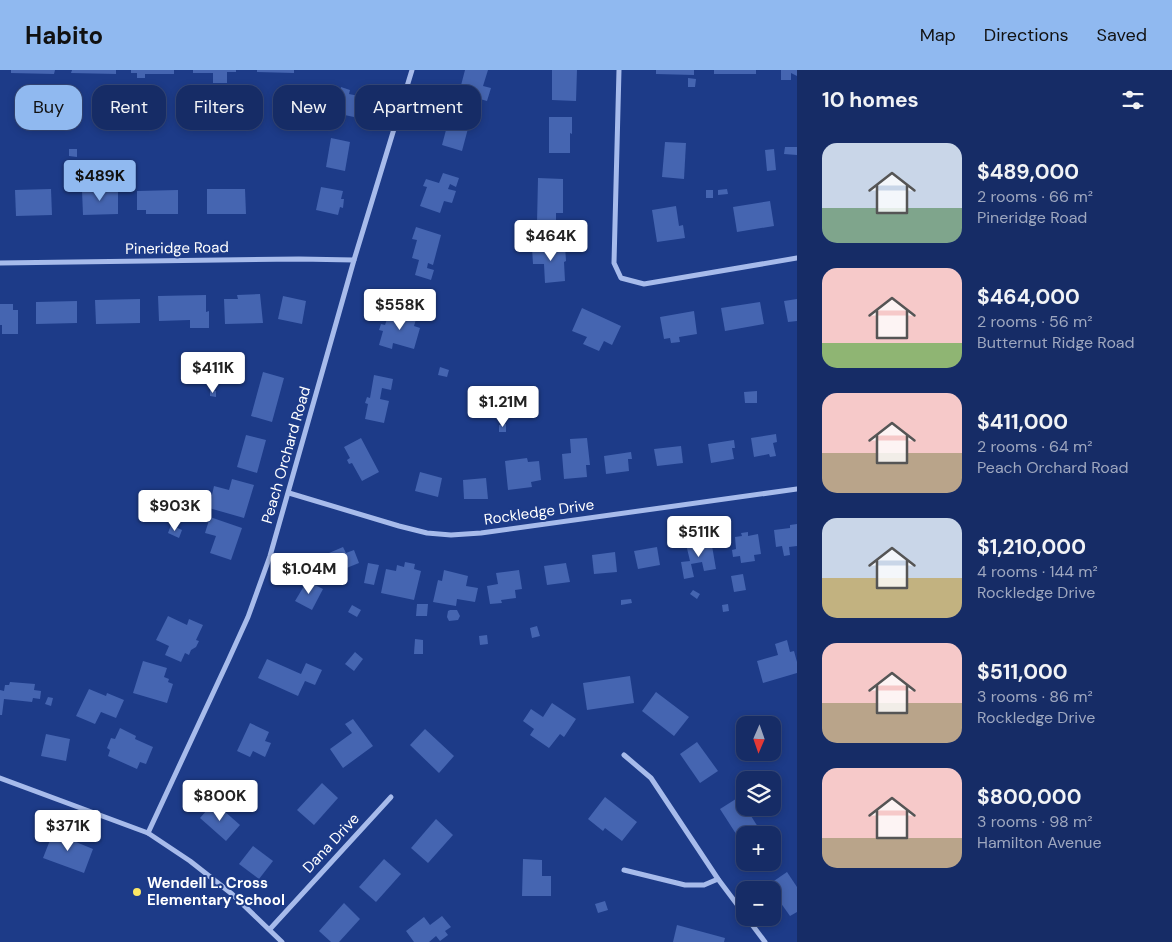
<!DOCTYPE html>
<meta charset="utf-8">
<style>
:root{--surface:#162c66;--page:#23386f;--text:#f1f3f6;--muted:#9ea7bf;--line:#35487a;--accent:#90b9f0}
body{margin:0;font-family:"DM Sans",sans-serif;background:var(--page);color:var(--text);height:100vh;display:flex;flex-direction:column;font-size:19px;white-space:nowrap}
*{box-sizing:border-box;margin:0}
p{font-size:16px;color:var(--muted)}
.icon{flex:none;width:28px;height:28px;fill:none;stroke:currentColor;stroke-width:2;stroke-linecap:round;stroke-linejoin:round}
.map{position:relative;flex:1;overflow:hidden}
.details{display:flex;flex-direction:column;background:var(--surface);width:375px}
.details>*{flex:none}
.guide{position:absolute;left:15px;top:15px;width:475px;height:45px;display:flex;gap:10px}
.needle{width:32px;rotate:182deg}
.fabs{position:absolute;left:736px;top:646px;display:grid;gap:10px}
.fabs a{display:grid;place-items:center;width:45px;height:45px;border-radius:10px;background:var(--surface);box-shadow:0 2px 8px #0003,0 0 0 1px var(--line);font-size:25px}
.price{position:absolute;translate:-50% -42px;padding:0 11px;border-radius:5px;background:#fff;color:#222;font-size:16px;line-height:32px;filter:drop-shadow(0 1px 2px #0008)}
.price::after{content:'';position:absolute;left:50%;top:30px;width:15px;height:11px;margin-left:-8px;background:inherit;clip-path:polygon(0 0,100% 0,50% 100%)}
.price.selected{background:var(--accent);color:#111}
ul{padding:0;list-style:none}
li{display:flex;align-items:center;gap:15px;height:125px;padding:0 25px}
li span{display:grid;place-items:center;flex:none;width:140px;height:100px;border-radius:15px;color:#555}
li>.icon{margin-inline-start:auto}
span .icon{width:60px;height:60px;fill:#fffc;stroke-width:1}
li b{font-size:21px}
h2{display:flex;justify-content:space-between;align-items:center;height:60px;padding:0 25px;font-size:21px}
.chip{padding:0 18px;border-radius:15px;background:var(--surface);box-shadow:0 2px 8px #0003,0 0 0 1px var(--line);font-size:18px;line-height:45px}
.chip.selected{background:var(--accent);color:#111}
header{display:flex;align-items:center;gap:30px;box-sizing:border-box;height:70px;padding:0 25px;background:var(--accent);color:#111}
header strong{font-size:24px}
nav{display:flex;gap:28px;margin-inline-start:auto;font-size:18px}
main{display:flex;flex:1;min-height:0}
.map>svg:first-child{display:block}
.building{fill:#4565b1}
.lines{fill:none;stroke-linecap:round;stroke-linejoin:round}
.street{stroke:#a7bbeb;stroke-width:5}
.poi-dot{fill:#fbe765;stroke:#1d3b88;stroke-width:2}
.labels{text-anchor:middle;stroke-width:4;stroke-linejoin:round;paint-order:stroke}
.street-label{font-size:15px;fill:#fff;stroke:#1d3b88}
.poi-label{font-size:15px;font-weight:bold;fill:#fff;stroke:#1d3b88;text-anchor:start}
</style>
<header>
<strong>Habito</strong>
<nav><a>Map</a><a>Directions</a><a>Saved</a></nav>
</header>
<main>
<div class="map">
<svg width="797" height="872" viewBox="0 0 797 872">
<rect width="100%" height="100%" fill="#1d3b88"/>
<g class="building">
<polygon points="11,0 55,0 54,4 11,3"/>
<polygon points="72,0 116,0 116,4 71,3"/>
<polygon points="131,0 174,0 174,4 145,4 145,8 137,8 137,3 131,3"/>
<polygon points="193,0 236,0 236,2 227,2 227,13 213,13 213,3 193,3"/>
<polygon points="257,0 294,0 294,3 257,2"/>
<polygon points="465,0 488,0 483,16 491,18 487,31 459,23"/>
<polygon points="552,0 577,0 576,31 552,30"/>
<polygon points="656,0 694,0 694,5 656,4"/>
<rect x="714" y="0" width="42" height="4"/>
<polygon points="781,0 797,0 797,6 791,3 791,10 781,10"/>
<polygon points="688,8 696,9 695,17 688,17"/>
<polygon points="341,17 350,20 349,24 359,26 354,47 335,43"/>
<polygon points="449,29 474,36 462,81 442,75 446,60 441,59"/>
<polygon points="549,47 572,47 572,64 570,63 570,83 549,83"/>
<polygon points="331,68 350,72 345,101 326,97"/>
<polygon points="665,72 686,73 684,109 662,107"/>
<polygon points="785,77 797,77 797,85 784,84"/>
<polygon points="69,79 77,79 77,87 69,86"/>
<polygon points="774,79 776,100 767,101 765,80"/>
<polygon points="443,103 459,108 456,117 450,114 448,119 456,121 452,133 444,131 440,143 420,136 427,117 423,116 426,109 439,113"/>
<polygon points="538,108 563,109 563,143 556,143 556,154 537,153"/>
<polygon points="321,117 343,121 341,129 344,129 343,138 340,137 338,145 316,140"/>
<polygon points="51,119 52,145 16,146 15,120"/>
<polygon points="207,119 245,119 246,144 207,144"/>
<polygon points="727,119 728,124 718,125 718,120"/>
<polygon points="82,120 118,120 118,144 83,145"/>
<polygon points="178,120 178,144 146,144 146,140 137,140 137,121"/>
<rect x="706" y="120" width="7" height="8"/>
<polygon points="770,131 774,156 737,162 733,137"/>
<polygon points="676,136 679,156 683,155 685,168 657,172 652,140"/>
<polygon points="416,157 441,165 433,195 428,193 427,198 434,200 431,210 415,205 419,190 412,188 417,170 412,169"/>
<polygon points="565,175 566,191 564,192 565,211 545,213 544,194 533,194 532,178"/>
<polygon points="260,224 263,253 225,254 224,229 238,229 237,225"/>
<polygon points="206,225 206,242 209,241 209,258 190,258 190,250 159,251 158,226"/>
<polygon points="283,226 306,231 302,254 278,249"/>
<polygon points="140,229 140,253 96,254 95,230"/>
<polygon points="797,229 797,251 788,252 784,231"/>
<polygon points="77,231 77,253 36,254 36,232"/>
<polygon points="760,232 764,254 725,261 721,238"/>
<polygon points="0,234 13,234 13,240 18,240 18,264 2,264 2,255 0,255"/>
<polygon points="582,238 621,256 612,275 604,271 599,281 583,274 587,267 572,261"/>
<polygon points="399,241 417,246 414,256 420,258 414,279 393,273 392,279 379,275 383,261 379,260 381,254 385,255 388,246 396,249"/>
<polygon points="694,241 697,264 679,267 680,272 671,273 670,268 664,269 660,247"/>
<polygon points="440,297 449,300 447,307 438,305"/>
<polygon points="263,302 284,308 272,352 251,346"/>
<polygon points="374,305 393,309 391,320 382,318 380,329 389,331 384,353 365,349 368,334 365,333 367,327 370,328"/>
<polygon points="210,320 216,321 216,327 210,326"/>
<polygon points="757,321 757,333 745,333 744,322"/>
<polygon points="506,354 506,362 499,362 499,355"/>
<polygon points="776,364 777,372 773,373 776,386 770,387 769,384 754,387 751,368"/>
<polygon points="246,365 266,370 257,403 237,397"/>
<polygon points="361,368 379,402 362,411 352,393 349,394 347,390 350,388 344,377"/>
<polygon points="587,368 590,395 586,395 587,407 564,409 562,384 571,383 570,369"/>
<polygon points="734,370 735,378 732,378 734,389 711,393 708,374"/>
<polygon points="681,376 683,393 657,396 654,379"/>
<polygon points="631,382 632,389 628,389 629,401 606,404 604,386"/>
<polygon points="527,388 528,392 539,391 541,410 531,412 532,417 508,420 505,391"/>
<polygon points="420,402 442,408 438,427 415,421"/>
<polygon points="486,408 488,429 464,429 463,410"/>
<polygon points="232,409 254,415 244,448 209,438 214,416 229,420"/>
<polygon points="210,447 242,458 231,490 210,483 216,466 205,463"/>
<polygon points="797,454 797,476 789,477 790,485 784,486 782,476 776,477 774,460 790,458 790,455"/>
<polygon points="171,455 182,460 179,468 168,463"/>
<polygon points="748,462 748,466 758,464 761,484 754,485 755,491 741,493 740,486 733,487 732,480 736,479 735,467 742,466 741,463"/>
<polygon points="711,470 716,499 704,501 702,492 691,494 694,507 684,509 681,492 690,491 686,474"/>
<polygon points="343,477 346,483 354,480 359,493 329,505 322,486"/>
<polygon points="657,477 660,495 638,499 634,481"/>
<polygon points="615,482 617,502 594,504 592,485"/>
<polygon points="405,492 415,494 414,499 421,501 414,530 381,523 386,499 396,501 397,495 404,497"/>
<polygon points="368,493 379,495 374,515 364,513"/>
<polygon points="566,493 570,512 547,515 544,496"/>
<polygon points="444,500 468,506 466,516 478,518 475,532 457,529 456,536 433,532 438,510 442,511"/>
<polygon points="519,500 522,519 515,520 516,528 501,530 502,533 490,534 487,516 498,514 496,503"/>
<polygon points="743,504 746,520 734,522 731,506"/>
<polygon points="307,511 323,519 312,540 295,531"/>
<polygon points="693,520 700,524 697,529 690,524"/>
<polygon points="631,529 632,533 621,535 621,530"/>
<polygon points="417,534 428,534 427,546 416,546"/>
<polygon points="728,534 729,541 723,542 722,535"/>
<polygon points="352,535 361,540 357,547 348,542"/>
<polygon points="450,540 457,540 460,546 458,550 449,551 447,547 448,541"/>
<polygon points="168,546 187,555 189,549 203,555 196,570 199,571 196,577 191,580 189,585 185,583 181,592 165,585 169,576 156,570"/>
<polygon points="537,556 540,566 532,568 530,558"/>
<polygon points="487,565 488,574 480,575 479,566"/>
<polygon points="415,569 423,570 423,584 414,584"/>
<polygon points="787,570 790,582 794,581 797,592 797,603 763,613 757,591 778,585 775,574"/>
<polygon points="355,582 363,589 354,601 345,594"/>
<polygon points="267,589 301,604 306,593 322,600 315,615 305,611 298,626 258,608"/>
<polygon points="143,591 167,598 164,607 169,609 168,612 173,614 167,633 133,623"/>
<polygon points="630,606 634,633 587,640 583,613"/>
<polygon points="10,612 35,614 34,620 41,621 40,629 33,628 32,632 4,629 2,645 0,645 0,620 4,621 5,615 9,615"/>
<polygon points="89,619 106,626 107,623 124,630 116,648 101,642 95,654 76,646"/>
<polygon points="656,622 689,647 674,666 642,641"/>
<polygon points="48,627 53,628 51,636 45,634"/>
<polygon points="552,633 576,649 564,667 560,664 549,678 530,665 534,659 523,651 531,639 543,647"/>
<polygon points="353,649 373,676 343,698 330,679 352,663 345,654"/>
<polygon points="250,653 269,662 265,671 271,673 265,687 253,681 250,687 237,681"/>
<polygon points="120,658 136,666 135,669 153,677 146,694 140,692 137,699 108,686 110,680 107,678 111,668 115,669"/>
<polygon points="425,659 454,686 439,703 410,675"/>
<polygon points="46,664 70,669 66,691 41,686"/>
<polygon points="697,672 718,701 700,713 680,684"/>
<polygon points="322,713 338,728 314,755 297,740"/>
<polygon points="605,727 637,752 622,771 605,758 603,761 588,749"/>
<polygon points="739,727 758,757 741,768 738,767 720,739"/>
<polygon points="214,732 240,755 226,771 200,748"/>
<polygon points="436,749 453,765 428,793 411,778"/>
<polygon points="54,760 77,769 76,772 93,779 84,803 43,788"/>
<polygon points="253,776 273,791 259,809 239,794"/>
<polygon points="384,789 401,804 376,832 359,817"/>
<polygon points="523,789 542,790 542,806 551,806 551,826 522,826"/>
<polygon points="787,802 797,817 797,842 790,846 768,815"/>
<polygon points="605,831 608,840 598,843 595,834"/>
<polygon points="344,833 360,849 339,872 331,872 319,861"/>
<polygon points="442,846 451,857 445,861 448,865 440,871 436,866 429,872 414,872 406,861 424,847 430,855"/>
<polygon points="677,855 725,868 724,872 673,872"/>
</g>
<g class="lines">
<g class="street">
<polyline points="619,0 614,193 621,208 644,214 797,188"/>
<polyline points="0,193 299,189 354,190"/>
<polyline points="289,423 399,456 427,463 451,465 481,463 797,419"/>
<polyline points="624,685 651,708 718,809 745,845"/>
<polyline points="0,708 148,763 190,791 232,824 282,872"/>
<polyline points="148,763 228,591 248,547 270,486 354,190 412,0"/>
<polyline points="624,800 685,815 704,815 718,809"/>
<polyline points="747,848 765,872"/>
<polyline points="270,859 391,727"/>
</g>
</g>
<circle class="poi-dot" cx="137" cy="822" r="5"/>
<g class="labels">
<g class="street-label">
<text transform="translate(177 178) rotate(-1)" y="5">Pineridge Road</text>
<text transform="translate(286 385) rotate(-74)" y="5">Peach Orchard Road</text>
<text transform="translate(539 442) rotate(-8)" y="5">Rockledge Drive</text>
<text transform="translate(331 773) rotate(-47)" y="5">Dana Drive</text>
</g>
<g class="poi-label">
<text x="147" y="818">Wendell L. Cross<tspan x="147" dy="17">Elementary School</tspan></text>
</g>
</g>
</svg>
<div class="fabs">
<a><svg class="needle" viewBox="-14 -14 28 28"><path d="M0-13l5 13h-10z" fill="#e53935"/><path d="M0 13l5-13h-10z" fill="#9ea7bf"/></svg></a>
<a><svg class="icon" aria-label="layers" viewBox="0 0 24 24"><path d="M12 4l9 5-9 5-9-5zM3 14l9 5 9-5"/></svg></a>
<a>+</a>
<a>−</a>
</div>
<b class="price selected" style="left:100px;top:132px">$489K</b>
<b class="price" style="left:551px;top:192px">$464K</b>
<b class="price" style="left:400px;top:261px">$558K</b>
<b class="price" style="left:213px;top:324px">$411K</b>
<b class="price" style="left:503px;top:358px">$1.21M</b>
<b class="price" style="left:175px;top:462px">$903K</b>
<b class="price" style="left:699px;top:488px">$511K</b>
<b class="price" style="left:309px;top:525px">$1.04M</b>
<b class="price" style="left:220px;top:752px">$800K</b>
<b class="price" style="left:68px;top:782px">$371K</b>
<div class="guide">
<a class="chip selected">Buy</a>
<a class="chip">Rent</a>
<a class="chip">Filters</a>
<a class="chip">New</a>
<a class="chip">Apartment</a>
</div>
</div>
<section class="details">
<h2>10 homes<svg class="icon" aria-label="filters" viewBox="0 0 24 24"><path d="M4 7h16M4 17h16"/><circle cx="9" cy="7" r="2"/><circle cx="15" cy="17" r="2"/></svg></h2>
<ul>
<li><span style="background:linear-gradient(#c9d6e8 65%,#7fa58c 0)"><svg class="icon" aria-label="home" viewBox="0 0 24 24"><path d="M3 11l9-7 9 7M6 9v11h12V9"/></svg></span><div><b>$489,000</b><p>2 rooms · 66 m²</p><p>Pineridge Road</p></div></li>
<li><span style="background:linear-gradient(#f6c9c9 75%,#8fb573 0)"><svg class="icon" aria-label="home" viewBox="0 0 24 24"><path d="M3 11l9-7 9 7M6 9v11h12V9"/></svg></span><div><b>$464,000</b><p>2 rooms · 56 m²</p><p>Butternut Ridge Road</p></div></li>
<li><span style="background:linear-gradient(#f6c9c9 60%,#b9a48a 0)"><svg class="icon" aria-label="home" viewBox="0 0 24 24"><path d="M3 11l9-7 9 7M6 9v11h12V9"/></svg></span><div><b>$411,000</b><p>2 rooms · 64 m²</p><p>Peach Orchard Road</p></div></li>
<li><span style="background:linear-gradient(#c9d6e8 60%,#c2b280 0)"><svg class="icon" aria-label="home" viewBox="0 0 24 24"><path d="M3 11l9-7 9 7M6 9v11h12V9"/></svg></span><div><b>$1,210,000</b><p>4 rooms · 144 m²</p><p>Rockledge Drive</p></div></li>
<li><span style="background:linear-gradient(#f6c9c9 60%,#b9a48a 0)"><svg class="icon" aria-label="home" viewBox="0 0 24 24"><path d="M3 11l9-7 9 7M6 9v11h12V9"/></svg></span><div><b>$511,000</b><p>3 rooms · 86 m²</p><p>Rockledge Drive</p></div></li>
<li><span style="background:linear-gradient(#f6c9c9 70%,#b9a48a 0)"><svg class="icon" aria-label="home" viewBox="0 0 24 24"><path d="M3 11l9-7 9 7M6 9v11h12V9"/></svg></span><div><b>$800,000</b><p>3 rooms · 98 m²</p><p>Hamilton Avenue</p></div></li>
</ul>
</section>
</main>
